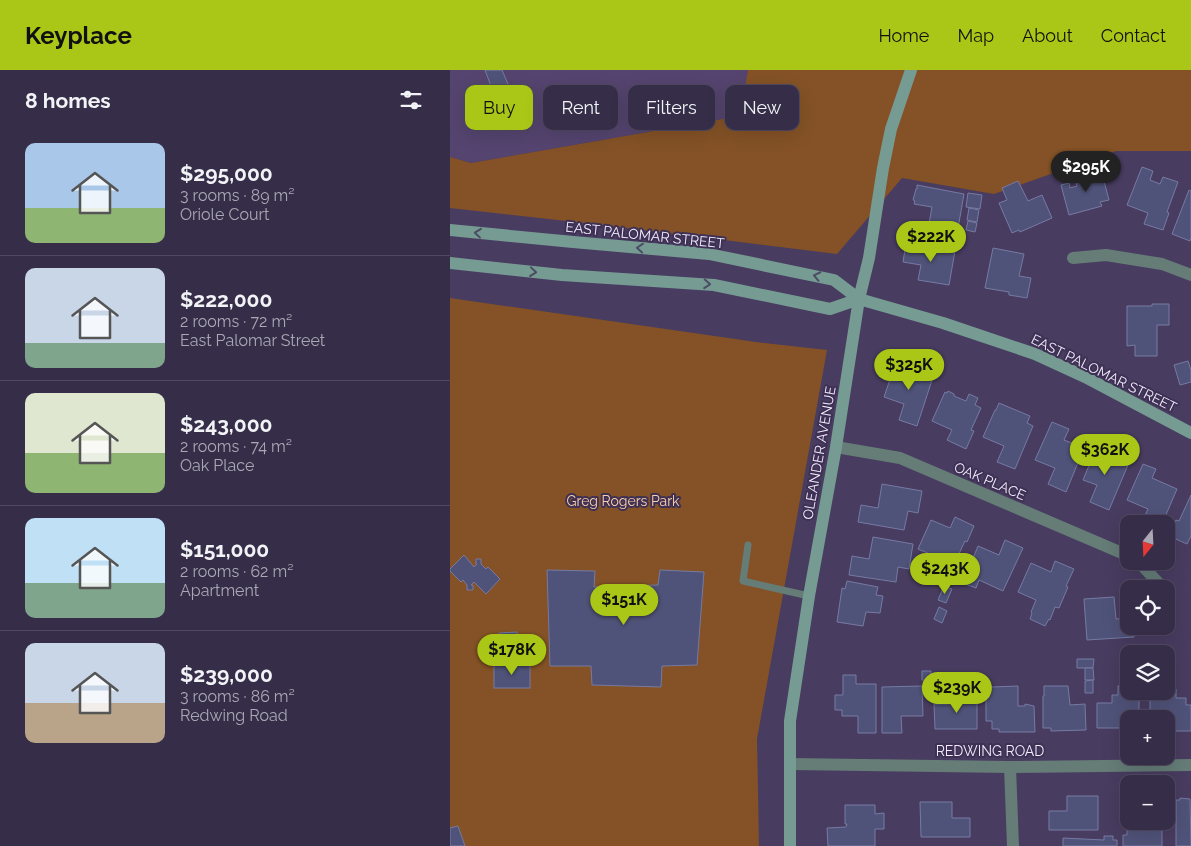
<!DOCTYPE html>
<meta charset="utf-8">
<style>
:root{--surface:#362d48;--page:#413952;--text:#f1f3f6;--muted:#aaa8b4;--line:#504960;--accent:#aac718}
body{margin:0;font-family:Raleway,sans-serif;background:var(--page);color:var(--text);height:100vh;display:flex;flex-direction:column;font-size:19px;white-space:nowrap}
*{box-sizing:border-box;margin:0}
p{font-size:16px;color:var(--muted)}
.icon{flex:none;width:28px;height:28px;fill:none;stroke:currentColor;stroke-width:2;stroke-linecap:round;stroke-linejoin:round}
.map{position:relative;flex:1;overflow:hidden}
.side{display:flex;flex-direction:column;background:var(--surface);width:450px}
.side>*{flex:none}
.hud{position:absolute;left:15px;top:15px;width:475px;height:45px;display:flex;gap:10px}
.needle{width:32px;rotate:198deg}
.controls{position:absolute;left:670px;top:445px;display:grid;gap:10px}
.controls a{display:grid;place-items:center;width:55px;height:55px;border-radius:10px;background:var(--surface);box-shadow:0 5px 20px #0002,0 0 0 1px var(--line);font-size:25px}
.price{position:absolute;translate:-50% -42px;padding:0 11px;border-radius:18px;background:var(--accent);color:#111;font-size:16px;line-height:32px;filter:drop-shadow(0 1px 2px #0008)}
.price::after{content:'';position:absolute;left:50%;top:30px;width:15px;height:11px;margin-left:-8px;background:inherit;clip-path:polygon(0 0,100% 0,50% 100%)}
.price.on{background:#222;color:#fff}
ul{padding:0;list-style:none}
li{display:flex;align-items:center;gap:15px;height:125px;padding:0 25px}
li+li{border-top:1px solid var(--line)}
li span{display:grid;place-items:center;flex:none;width:140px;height:100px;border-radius:10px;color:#555}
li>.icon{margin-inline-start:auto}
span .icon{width:60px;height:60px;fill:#fffc;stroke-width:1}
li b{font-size:21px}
h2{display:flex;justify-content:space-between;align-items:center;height:60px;padding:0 25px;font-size:21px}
.tag{padding:0 18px;border-radius:10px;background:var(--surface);box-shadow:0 5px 20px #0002,0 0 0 1px var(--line);font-size:18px;line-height:45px}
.tag.on{background:var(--accent);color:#111}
header{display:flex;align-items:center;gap:30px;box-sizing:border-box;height:70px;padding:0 25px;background:var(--accent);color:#111}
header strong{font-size:24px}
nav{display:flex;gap:28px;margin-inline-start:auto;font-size:18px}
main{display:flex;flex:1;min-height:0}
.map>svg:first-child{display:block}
.built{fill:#54446f}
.green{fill:#845226}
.building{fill:#505379;stroke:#767aa3}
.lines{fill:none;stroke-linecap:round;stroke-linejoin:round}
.lane{stroke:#657c77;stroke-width:7}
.street{stroke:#657c77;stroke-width:12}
.secondary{stroke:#769b93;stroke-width:12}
.oneway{stroke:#4c4c64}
.labels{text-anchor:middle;stroke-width:4;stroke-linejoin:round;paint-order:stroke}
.street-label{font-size:14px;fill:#f2ecfe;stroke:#3e3154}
.park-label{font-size:14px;fill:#fdd0ac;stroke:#3e3154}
</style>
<header>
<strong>Keyplace</strong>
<nav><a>Home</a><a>Map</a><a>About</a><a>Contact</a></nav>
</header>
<main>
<section class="side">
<h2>8 homes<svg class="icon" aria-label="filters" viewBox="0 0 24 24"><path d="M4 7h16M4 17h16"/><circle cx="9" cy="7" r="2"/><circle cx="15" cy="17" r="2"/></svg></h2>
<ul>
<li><span style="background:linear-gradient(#a9c7e8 65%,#8fb573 0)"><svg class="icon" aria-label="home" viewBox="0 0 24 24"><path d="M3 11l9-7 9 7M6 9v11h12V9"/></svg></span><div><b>$295,000</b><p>3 rooms · 89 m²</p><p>Oriole Court</p></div></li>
<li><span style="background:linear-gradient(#c9d6e8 75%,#7fa58c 0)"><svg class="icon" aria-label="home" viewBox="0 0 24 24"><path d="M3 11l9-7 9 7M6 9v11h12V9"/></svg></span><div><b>$222,000</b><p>2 rooms · 72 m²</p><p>East Palomar Street</p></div></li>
<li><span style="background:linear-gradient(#dfe7d0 60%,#8fb573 0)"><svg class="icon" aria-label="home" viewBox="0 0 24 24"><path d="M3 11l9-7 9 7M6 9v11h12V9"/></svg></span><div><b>$243,000</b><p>2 rooms · 74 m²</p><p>Oak Place</p></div></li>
<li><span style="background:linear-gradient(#bfe0f5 65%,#7fa58c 0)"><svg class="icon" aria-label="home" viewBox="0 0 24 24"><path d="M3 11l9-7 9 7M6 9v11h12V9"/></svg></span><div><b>$151,000</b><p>2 rooms · 62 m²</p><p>Apartment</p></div></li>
<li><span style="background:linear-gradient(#c9d6e8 60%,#b9a48a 0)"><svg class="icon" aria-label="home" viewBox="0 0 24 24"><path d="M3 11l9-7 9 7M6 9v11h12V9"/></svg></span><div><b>$239,000</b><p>3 rooms · 86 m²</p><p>Redwing Road</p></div></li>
</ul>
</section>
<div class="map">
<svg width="741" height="776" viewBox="0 0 741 776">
<rect width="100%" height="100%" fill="#483c60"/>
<polygon class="built" points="0,0 298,0 291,46 21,93 0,87"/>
<g class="green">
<polygon points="298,0 741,0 741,81 666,81 544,124 452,108 387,184 161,156 0,138 0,87 21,93 290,46"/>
<polygon points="0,228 306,272 377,280 307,669 309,776 0,776"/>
</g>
<g class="building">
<polygon points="35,0 52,0 58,14 42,19"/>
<polygon points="692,97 703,101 700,110 710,114 713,107 728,112 717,142 719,143 713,160 694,154 698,143 677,135"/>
<polygon points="651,100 659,130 650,132 652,136 619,145 611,115 619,113 620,118 627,116 625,108"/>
<polygon points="568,111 578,131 592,125 602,148 570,162 569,160 562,163 549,133 557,130 552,118"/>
<polygon points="467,115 514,124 507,164 504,164 504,167 488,164 489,161 479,161 478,159 482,137 464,134 465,131 463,130 466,119 467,119"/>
<polygon points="739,120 741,121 741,168 740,171 722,164"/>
<polygon points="518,123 532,125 530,139 516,137"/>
<polygon points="519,138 529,140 527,152 517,150"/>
<polygon points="518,151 527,153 525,162 516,160"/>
<polygon points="456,173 505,181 499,215 468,210 471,195 453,192"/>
<polygon points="543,178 574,184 569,206 581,208 577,228 559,225 559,222 535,218"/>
<polygon points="702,234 719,234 719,255 707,255 707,286 685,286 685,275 677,276 677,236 702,236"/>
<polygon points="447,289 467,297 465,303 471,305 470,308 474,309 477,301 484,304 467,356 449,350 454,334 434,327"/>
<polygon points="738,291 741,300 741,312 730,315 724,295"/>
<polygon points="498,321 504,324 504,326 516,331 519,324 528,328 525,335 531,338 521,360 524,361 516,379 497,370 502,360 482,351 495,322 497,323"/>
<polygon points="549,333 580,346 577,353 583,356 565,399 547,392 554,376 533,367 545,340 546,340"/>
<polygon points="602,352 619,359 614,370 634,378 616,422 598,414 605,398 585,390"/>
<polygon points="652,373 668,380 664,389 678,395 659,440 640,432 647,415 633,410 645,381 648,382"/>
<polygon points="693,394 706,399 702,408 727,419 712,454 691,454 698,439 677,430"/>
<polygon points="432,414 472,421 468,443 458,441 454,460 408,452 411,435 428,438"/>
<polygon points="741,425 741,466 737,474 719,466 726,450 729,451"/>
<polygon points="505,447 524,456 517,472 515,471 498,507 497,507 493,516 483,511 486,503 484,502 490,488 468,479 481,450 500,458"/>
<polygon points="423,467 463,474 459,499 448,497 446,512 399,505 402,486 419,489"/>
<polygon points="555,470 573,478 553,521 529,510 526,518 513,513 528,476 549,485"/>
<polygon points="14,485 24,497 27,494 26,494 26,489 31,489 31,494 36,499 38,497 50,509 36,524 24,512 21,515 23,515 23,520 17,520 17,515 13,510 11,512 0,501 0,499"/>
<polygon points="605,491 624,499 616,516 618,517 609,538 605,537 600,550 599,549 595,556 580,549 582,543 581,542 586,530 568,522 581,493 601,502"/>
<polygon points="97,500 145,501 144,517 208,515 210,500 254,502 247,595 212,596 211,617 142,615 141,596 100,596"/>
<polygon points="397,511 428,517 426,525 433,526 430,543 416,542 413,556 387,552 392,518 395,519"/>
<polygon points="494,516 502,519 496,533 488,530"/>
<polygon points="664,527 666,549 679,548 679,556 683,556 684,567 637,570 634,529"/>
<polygon points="489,537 497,541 492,553 484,549"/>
<polygon points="67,562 67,575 49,576 49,563"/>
<polygon points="49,579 74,579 74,584 79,583 79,593 49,593"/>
<polygon points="627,589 644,589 643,598 627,598"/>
<rect x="44" y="594" width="36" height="24"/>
<polygon points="635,598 643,598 644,610 635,610"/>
<polygon points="472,601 481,601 481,611 472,610"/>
<polygon points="393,605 406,605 406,614 426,614 426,663 408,663 408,646 392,646 392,640 385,640 385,625 393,625"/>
<polygon points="643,610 643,623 635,623 635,611"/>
<polygon points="472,616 473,646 451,646 452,663 432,663 432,617"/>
<polygon points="568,616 568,636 575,636 575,634 584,636 585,662 549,662 549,659 542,659 542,651 536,651 536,627 539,627 539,618 541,618 541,617"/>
<polygon points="594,616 618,616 620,635 635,634 636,660 601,661 601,658 593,658 593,626 594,626"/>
<polygon points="668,616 679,616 679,621 684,621 684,625 689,625 689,649 679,649 679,658 647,658 647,633 662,633 662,625 668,625"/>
<polygon points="716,619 726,619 726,628 736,628 736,635 741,635 741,661 716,661 716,649 700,649 700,628 708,628 708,621 716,621"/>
<polygon points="692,621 697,621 697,626 691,626"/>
<polygon points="500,626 527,626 527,659 485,659 484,634 500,634"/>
<polygon points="617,726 648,726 648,760 599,760 599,741 617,741"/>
<polygon points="730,728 740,729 741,776 726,776 726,730 730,730"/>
<polygon points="470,732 502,732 502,748 520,748 520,767 471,767"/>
<polygon points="395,735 425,735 425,744 434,743 434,759 425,759 425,776 378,776 377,758 396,757 397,754 395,754"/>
<polygon points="677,748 679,748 679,751 712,751 712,776 673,776 673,765 677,765"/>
<polygon points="8,756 15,776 0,776 0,758"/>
<polygon points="654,766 663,766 663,770 667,770 667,776 613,776 613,768 654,770"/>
</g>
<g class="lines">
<polyline class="lane" points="298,475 293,511 359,526"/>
<g class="street">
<polyline points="623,188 656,185 712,194 741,205"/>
<polyline points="386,377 450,388 679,486"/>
<polyline points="688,491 714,519"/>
<polyline points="340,694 560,697 741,695"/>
<polyline points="560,697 563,776"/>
</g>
<g class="secondary">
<polyline points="0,160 123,172 259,184 384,210 409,229 493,253 585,284 635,307 741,363"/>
<polyline points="0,193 112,205 264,215 380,239 409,229"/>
<polyline points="340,776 340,651 359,526 386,377 409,229 419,188 433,98 441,59 461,0"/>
</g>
</g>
<defs><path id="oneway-chevron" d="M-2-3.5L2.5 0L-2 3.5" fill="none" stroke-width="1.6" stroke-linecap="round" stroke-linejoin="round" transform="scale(1.25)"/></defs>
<g class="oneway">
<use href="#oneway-chevron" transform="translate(28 163) rotate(-174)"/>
<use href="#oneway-chevron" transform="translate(190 178) rotate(-175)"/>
<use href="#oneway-chevron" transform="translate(83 202) rotate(6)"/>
<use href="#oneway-chevron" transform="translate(367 206) rotate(-168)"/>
<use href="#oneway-chevron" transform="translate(257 214) rotate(4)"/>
</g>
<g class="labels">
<g class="street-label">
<text transform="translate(195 165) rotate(6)" y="5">EAST PALOMAR STREET</text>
<text transform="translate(654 303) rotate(26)" y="5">EAST PALOMAR STREET</text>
<text transform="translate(369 383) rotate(-80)" y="5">OLEANDER AVENUE</text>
<text transform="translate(540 411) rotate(23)" y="5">OAK PLACE</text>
<text x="540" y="686">REDWING ROAD</text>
</g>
<g class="park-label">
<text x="173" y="436">Greg Rogers Park</text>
</g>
</g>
</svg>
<div class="controls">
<a><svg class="needle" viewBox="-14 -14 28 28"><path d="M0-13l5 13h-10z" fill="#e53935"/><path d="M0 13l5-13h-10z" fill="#aaa8b4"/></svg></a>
<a><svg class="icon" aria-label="locate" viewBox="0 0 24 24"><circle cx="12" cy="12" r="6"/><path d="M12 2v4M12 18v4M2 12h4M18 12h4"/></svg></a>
<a><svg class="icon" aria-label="layers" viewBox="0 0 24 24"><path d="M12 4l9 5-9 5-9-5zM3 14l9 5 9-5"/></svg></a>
<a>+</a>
<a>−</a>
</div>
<b class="price on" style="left:636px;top:123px">$295K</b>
<b class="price" style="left:481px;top:193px">$222K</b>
<b class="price" style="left:459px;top:321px">$325K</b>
<b class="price" style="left:655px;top:406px">$362K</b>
<b class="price" style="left:495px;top:525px">$243K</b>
<b class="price" style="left:174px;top:556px">$151K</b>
<b class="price" style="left:62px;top:606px">$178K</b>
<b class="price" style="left:507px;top:644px">$239K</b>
<div class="hud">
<a class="tag on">Buy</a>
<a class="tag">Rent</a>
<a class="tag">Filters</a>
<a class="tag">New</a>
</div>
</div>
</main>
